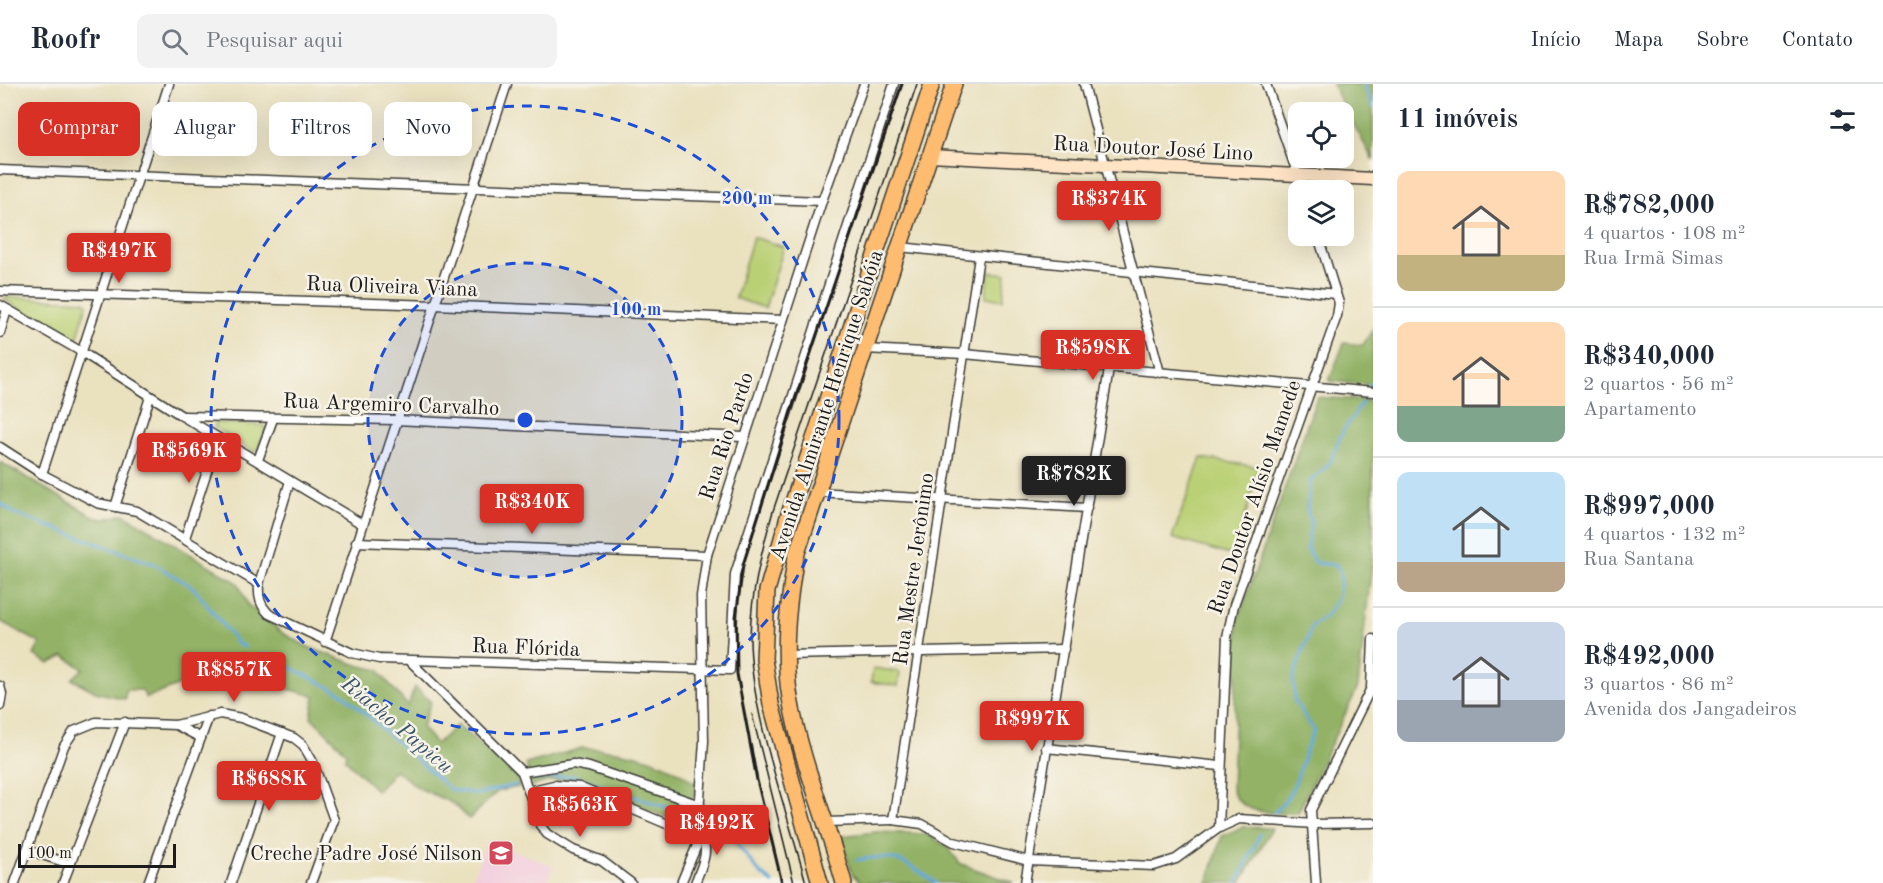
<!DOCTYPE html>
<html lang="pt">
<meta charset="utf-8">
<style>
:root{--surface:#fff;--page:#f2f2f3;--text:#1f2937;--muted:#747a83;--line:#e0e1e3;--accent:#d93025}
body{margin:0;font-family:"Old Standard TT",serif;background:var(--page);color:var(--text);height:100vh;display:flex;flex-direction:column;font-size:22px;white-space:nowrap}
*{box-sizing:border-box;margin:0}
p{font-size:20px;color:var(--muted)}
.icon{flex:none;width:33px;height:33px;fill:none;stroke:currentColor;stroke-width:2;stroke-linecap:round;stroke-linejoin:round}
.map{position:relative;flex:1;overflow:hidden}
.panel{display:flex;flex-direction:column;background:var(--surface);width:510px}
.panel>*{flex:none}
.top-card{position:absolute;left:18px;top:18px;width:570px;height:54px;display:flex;gap:12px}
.fabs{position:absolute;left:1288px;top:18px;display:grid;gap:12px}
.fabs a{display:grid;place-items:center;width:66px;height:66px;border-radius:12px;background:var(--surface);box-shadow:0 6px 24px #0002;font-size:30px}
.scale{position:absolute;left:18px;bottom:15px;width:158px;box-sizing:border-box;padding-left:6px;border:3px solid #1c1c1c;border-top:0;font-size:16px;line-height:21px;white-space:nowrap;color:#1c1c1c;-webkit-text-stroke:4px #f7f3e8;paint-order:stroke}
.price{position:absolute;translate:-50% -51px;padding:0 14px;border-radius:6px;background:var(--accent);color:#fff;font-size:20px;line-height:39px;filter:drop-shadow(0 2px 3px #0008)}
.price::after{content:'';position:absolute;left:50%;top:36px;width:18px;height:14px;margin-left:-9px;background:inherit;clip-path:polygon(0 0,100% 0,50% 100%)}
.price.active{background:#222;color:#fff}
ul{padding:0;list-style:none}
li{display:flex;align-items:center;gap:18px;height:150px;padding:0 24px}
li+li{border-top:2px solid var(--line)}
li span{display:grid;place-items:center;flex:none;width:168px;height:120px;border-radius:12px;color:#555}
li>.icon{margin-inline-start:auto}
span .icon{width:72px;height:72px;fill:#fffc;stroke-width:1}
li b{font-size:26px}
h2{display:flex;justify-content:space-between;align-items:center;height:72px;padding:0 24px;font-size:26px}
.tag{padding:0 21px;border-radius:12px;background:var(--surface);box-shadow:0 6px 24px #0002;font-size:21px;line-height:54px}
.tag.active{background:var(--accent);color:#fff}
header{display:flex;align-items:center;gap:36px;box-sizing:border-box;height:84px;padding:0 30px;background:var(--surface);border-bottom:2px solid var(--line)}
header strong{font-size:28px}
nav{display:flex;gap:33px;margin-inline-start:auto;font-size:21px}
.search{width:420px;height:54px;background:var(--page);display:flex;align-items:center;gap:15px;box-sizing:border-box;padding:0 21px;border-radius:12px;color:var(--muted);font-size:22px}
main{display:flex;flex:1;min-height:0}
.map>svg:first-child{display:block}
.built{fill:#f3cfde}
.green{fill:#bad075;stroke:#6b7648;stroke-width:1.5}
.forest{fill:#93b266;stroke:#586741;stroke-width:1.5}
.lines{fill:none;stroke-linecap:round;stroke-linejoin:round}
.stream{stroke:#66abdc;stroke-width:3}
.street-casing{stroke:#3b3a34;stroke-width:11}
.secondary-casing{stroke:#3b3a34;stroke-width:15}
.highway-casing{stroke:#3b3a34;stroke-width:18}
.street{stroke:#fff;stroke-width:8}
.secondary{stroke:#ffe4c6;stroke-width:12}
.highway{stroke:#febc70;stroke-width:15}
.tram{stroke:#1c1c1c;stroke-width:1.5}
.rail{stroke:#1c1c1c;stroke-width:3}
.ring{fill:none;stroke:#1d4ed8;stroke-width:3;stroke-dasharray:10 8}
.labels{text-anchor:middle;stroke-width:5;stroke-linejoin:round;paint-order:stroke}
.street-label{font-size:21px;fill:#1c1c1c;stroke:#f7f3e8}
.poi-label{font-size:21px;fill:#1c1c1c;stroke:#f7f3e8;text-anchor:end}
.water-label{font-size:22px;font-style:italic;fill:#3a5569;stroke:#f7f3e8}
.centre{fill:#1d4ed8;stroke:#f7f3e8;stroke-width:3}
.ring-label{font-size:18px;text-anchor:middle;font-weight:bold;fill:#1d4ed8;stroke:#f7f3e8;stroke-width:5;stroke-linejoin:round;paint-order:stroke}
</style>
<header>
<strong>Roofr</strong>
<div class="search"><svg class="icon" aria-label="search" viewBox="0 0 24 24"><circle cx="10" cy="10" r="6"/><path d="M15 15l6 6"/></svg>Pesquisar aqui</div>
<nav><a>Início</a><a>Mapa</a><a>Sobre</a><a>Contato</a></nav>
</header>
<main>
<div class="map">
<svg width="1373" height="799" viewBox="0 0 1373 799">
<rect width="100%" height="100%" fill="#f7f3e8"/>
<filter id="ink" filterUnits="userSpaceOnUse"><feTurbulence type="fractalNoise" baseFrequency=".0167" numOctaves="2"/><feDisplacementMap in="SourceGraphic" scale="12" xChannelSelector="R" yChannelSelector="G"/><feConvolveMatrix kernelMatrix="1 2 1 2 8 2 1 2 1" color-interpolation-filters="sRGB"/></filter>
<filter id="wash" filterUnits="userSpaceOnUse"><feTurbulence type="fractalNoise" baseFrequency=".008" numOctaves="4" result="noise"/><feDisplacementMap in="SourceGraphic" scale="24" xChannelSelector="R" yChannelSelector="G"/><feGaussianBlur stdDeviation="1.35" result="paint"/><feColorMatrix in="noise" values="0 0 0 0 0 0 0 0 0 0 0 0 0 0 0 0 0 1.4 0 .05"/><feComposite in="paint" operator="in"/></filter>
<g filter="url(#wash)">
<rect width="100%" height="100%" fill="#eae1bf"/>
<polygon class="built" points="487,756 553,782 546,799 471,799"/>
<g class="green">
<polygon points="753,153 784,163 765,224 735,214"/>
<polygon points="989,188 1006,190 1003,216 986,213"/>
<polygon points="7,213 85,217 87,220 77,255 70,255 4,215"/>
<polygon points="215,339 263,341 266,345 256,369 214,343"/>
<polygon points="1201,374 1259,383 1234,472 1172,454"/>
<polygon points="873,584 900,588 898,602 871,598"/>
</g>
<g class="forest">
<polygon points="1332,0 1373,0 1373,76"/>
<polygon points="1373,245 1373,301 1329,297 1344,259 1363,261"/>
<path d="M 1317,313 L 1373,317 L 1373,469 L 1358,603 L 1298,729 C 1274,729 1242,732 1232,706 L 1238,536 Z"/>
<polygon points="0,378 96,434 104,435 124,430 238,499 248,521 284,550 308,563 360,582 380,586 380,589 408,622 415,603 431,618 422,643 436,660 457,641 517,692 519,703 498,707 469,735 454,720 419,704 395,686 377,707 345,675 346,668 311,633 315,612 288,605 264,583 242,570 196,607 182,600 146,614 142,606 126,606 125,615 96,608 72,595 83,585 64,572 49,580 34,571 40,559 0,537"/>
<path d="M 582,664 C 623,665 664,674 696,700 L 690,742 L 568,696 L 549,697 L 532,702 L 526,680 Z"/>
<polygon points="1242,743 1272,744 1241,799 1207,799 1222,752"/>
<polygon points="877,748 926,750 945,761 961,780 1014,799 861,799 852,790 841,752"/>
</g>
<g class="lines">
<g class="stream">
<polyline points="1363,0 1373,23"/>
<polyline points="1369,302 1373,297"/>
<polyline points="0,419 15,430 154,480 193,503 238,560 245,563"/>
<polyline points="264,570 343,610 451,706 478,710 516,701"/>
<polyline points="535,695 573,692 695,733"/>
<path d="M 1274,729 C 1301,704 1299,677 1314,646 L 1295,618 L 1293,594 L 1312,542 L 1326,532 L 1338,514 L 1341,496 L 1337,481 L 1315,479 L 1307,464 L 1311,438 L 1307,425 L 1310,398 L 1330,379 L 1342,349 L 1362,319"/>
<polyline points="726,746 760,789 773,799"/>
<path d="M 857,776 C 893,769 907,778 936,799"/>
<polyline points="1237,799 1260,750"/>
</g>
</g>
</g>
<g filter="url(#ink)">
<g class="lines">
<g class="street-casing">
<g id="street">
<polyline points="1084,0 1160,289"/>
<polyline points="1266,0 1303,106"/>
<polyline points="0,86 822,117"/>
<polyline points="900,163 1336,210"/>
<polyline points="0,207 435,221 783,236"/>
<polyline points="0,221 80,267 182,332 362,440"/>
<polyline points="0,249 7,226"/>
<polyline points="865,265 964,270 1373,308"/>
<polyline points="182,332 396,336 743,353"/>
<path d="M 0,363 L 42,390 L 97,419 L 137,427 L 259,500 C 258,513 260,521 269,530 L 352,569 L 379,575 L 730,586 L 735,490 L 894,0"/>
<polyline points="258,376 273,335"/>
<polyline points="42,390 169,0"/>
<polyline points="817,408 1087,424"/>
<polyline points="115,423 150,313"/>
<polyline points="185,454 218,354"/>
<polyline points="356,458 707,471"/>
<polyline points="259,500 290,397"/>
<polyline points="325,558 507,0"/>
<polyline points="786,571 1064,565"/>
<polyline points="410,577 522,688 540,741 547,750 573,766 602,777 631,799"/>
<polyline points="0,602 2,610 0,622"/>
<polyline points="176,641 201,654"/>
<polyline points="1046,664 1220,682"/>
<polyline points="522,688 573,680 589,683 700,721"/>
<path d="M 528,707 L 554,701 L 579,703 L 700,754 C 712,763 700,786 695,799"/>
<polyline points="699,729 704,657 701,512 707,471 822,117 864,0"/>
<polyline points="893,736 922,740 954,758 1029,777 1154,782 1176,775 1219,744 1239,735 1314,740 1373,739"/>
<polyline points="826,738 893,736 979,173"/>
<polyline points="1219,744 1227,553 1234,521 1337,232 1339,219 1318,152"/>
<polyline points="27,766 70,780"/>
<polyline points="15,799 64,662 74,647 96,638 176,641 220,630 241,634 294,654 303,661 313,678 334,736 311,799"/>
<polyline points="63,799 125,638"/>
<polyline points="148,799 209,632"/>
<polyline points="231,799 282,649"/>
<polyline points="681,799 700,754"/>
<polyline points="1025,799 1109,285"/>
<polyline points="1316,799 1311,726 1371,604 1373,555"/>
</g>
</g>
<g class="secondary-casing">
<polyline id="secondary" points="930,72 1373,95"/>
</g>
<g class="highway-casing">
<g id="highway">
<polyline points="820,799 771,620 764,575 767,507 788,433 932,0"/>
<path d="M 844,799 C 827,737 801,677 790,614 C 782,566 788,519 796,472 L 954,0"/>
</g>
</g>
<use href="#street" class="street"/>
<use href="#secondary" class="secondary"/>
<use href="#highway" class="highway"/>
<g class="tram">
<polyline points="752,630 794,799"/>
<path d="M 806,799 C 787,726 750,628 750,553 C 751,510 761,469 773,427 L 917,0"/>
</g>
<polyline class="rail" points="782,799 757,696 737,590 736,533 743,481 792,324 902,0"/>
</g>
</g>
<circle cx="525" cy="336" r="157" fill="#1d4ed8" fill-opacity=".12"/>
<g class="ring">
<circle cx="525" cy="336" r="157"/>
<circle cx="525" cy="336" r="314"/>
</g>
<defs>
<g id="school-square" transform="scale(1.35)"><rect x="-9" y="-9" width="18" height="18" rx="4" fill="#d1495b" stroke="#f7f3e8"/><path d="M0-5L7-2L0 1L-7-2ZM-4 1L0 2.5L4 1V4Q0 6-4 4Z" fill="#fff"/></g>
</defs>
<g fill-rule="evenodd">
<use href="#school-square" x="501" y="769"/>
</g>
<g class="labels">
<g class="street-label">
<text transform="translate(1153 64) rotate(3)" y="7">Rua Doutor José Lino</text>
<text transform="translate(392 202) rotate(2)" y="7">Rua Oliveira Viana</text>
<text transform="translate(391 320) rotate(2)" y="7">Rua Argemiro Carvalho</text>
<text transform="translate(826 321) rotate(-72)" y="7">Avenida Almirante Henrique Sabóia</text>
<text transform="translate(726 352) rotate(-72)" y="7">Rua Rio Pardo</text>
<text transform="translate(1254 413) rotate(-71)" y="7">Rua Doutor Alísio Mamede</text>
<text transform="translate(913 485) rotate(-82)" y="7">Rua Mestre Jerônimo</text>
<text transform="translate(526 563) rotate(2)" y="7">Rua Flórida</text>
</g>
<g class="poi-label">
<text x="482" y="776">Creche Padre José Nilson</text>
</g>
<g class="water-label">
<text transform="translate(398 640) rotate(40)" y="8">Riacho Papicu</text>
</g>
</g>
<circle cx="525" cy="336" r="9" class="centre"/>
<g class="ring-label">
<text x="747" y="120">200 m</text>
<text x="636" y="231">100 m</text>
</g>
</svg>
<div class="fabs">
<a><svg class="icon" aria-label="locate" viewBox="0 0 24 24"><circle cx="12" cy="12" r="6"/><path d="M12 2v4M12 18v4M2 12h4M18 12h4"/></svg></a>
<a><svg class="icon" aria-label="layers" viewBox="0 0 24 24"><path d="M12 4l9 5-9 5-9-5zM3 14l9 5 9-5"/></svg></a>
</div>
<div class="scale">100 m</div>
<b class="price" style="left:1109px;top:148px">R$374K</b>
<b class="price" style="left:119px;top:200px">R$497K</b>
<b class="price" style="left:1093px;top:297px">R$598K</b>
<b class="price" style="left:189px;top:400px">R$569K</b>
<b class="price active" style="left:1074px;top:423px">R$782K</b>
<b class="price" style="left:532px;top:451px">R$340K</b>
<b class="price" style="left:234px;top:619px">R$857K</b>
<b class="price" style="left:1032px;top:668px">R$997K</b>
<b class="price" style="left:269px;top:728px">R$688K</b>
<b class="price" style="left:580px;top:754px">R$563K</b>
<b class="price" style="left:717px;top:772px">R$492K</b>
<div class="top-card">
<a class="tag active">Comprar</a>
<a class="tag">Alugar</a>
<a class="tag">Filtros</a>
<a class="tag">Novo</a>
</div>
</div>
<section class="panel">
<h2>11 imóveis<svg class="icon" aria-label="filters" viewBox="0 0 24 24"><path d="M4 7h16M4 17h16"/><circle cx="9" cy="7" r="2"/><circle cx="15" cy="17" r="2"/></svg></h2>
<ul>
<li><span style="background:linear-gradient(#ffd9b3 70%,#c2b280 0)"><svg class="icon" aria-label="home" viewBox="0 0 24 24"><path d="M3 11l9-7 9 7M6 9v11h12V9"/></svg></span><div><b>R$782,000</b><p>4 quartos · 108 m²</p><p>Rua Irmã Simas</p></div></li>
<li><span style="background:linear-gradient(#ffd9b3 70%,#7fa58c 0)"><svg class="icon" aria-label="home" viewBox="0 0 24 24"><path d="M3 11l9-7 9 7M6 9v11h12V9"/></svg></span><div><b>R$340,000</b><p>2 quartos · 56 m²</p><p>Apartamento</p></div></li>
<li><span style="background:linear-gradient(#bfe0f5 75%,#b9a48a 0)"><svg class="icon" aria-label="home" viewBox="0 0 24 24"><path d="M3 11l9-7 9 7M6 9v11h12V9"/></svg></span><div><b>R$997,000</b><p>4 quartos · 132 m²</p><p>Rua Santana</p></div></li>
<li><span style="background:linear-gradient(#c9d6e8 65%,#9aa5b1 0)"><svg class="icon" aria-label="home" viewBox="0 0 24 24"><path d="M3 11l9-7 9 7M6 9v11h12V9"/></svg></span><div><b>R$492,000</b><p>3 quartos · 86 m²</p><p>Avenida dos Jangadeiros</p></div></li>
</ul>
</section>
</main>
